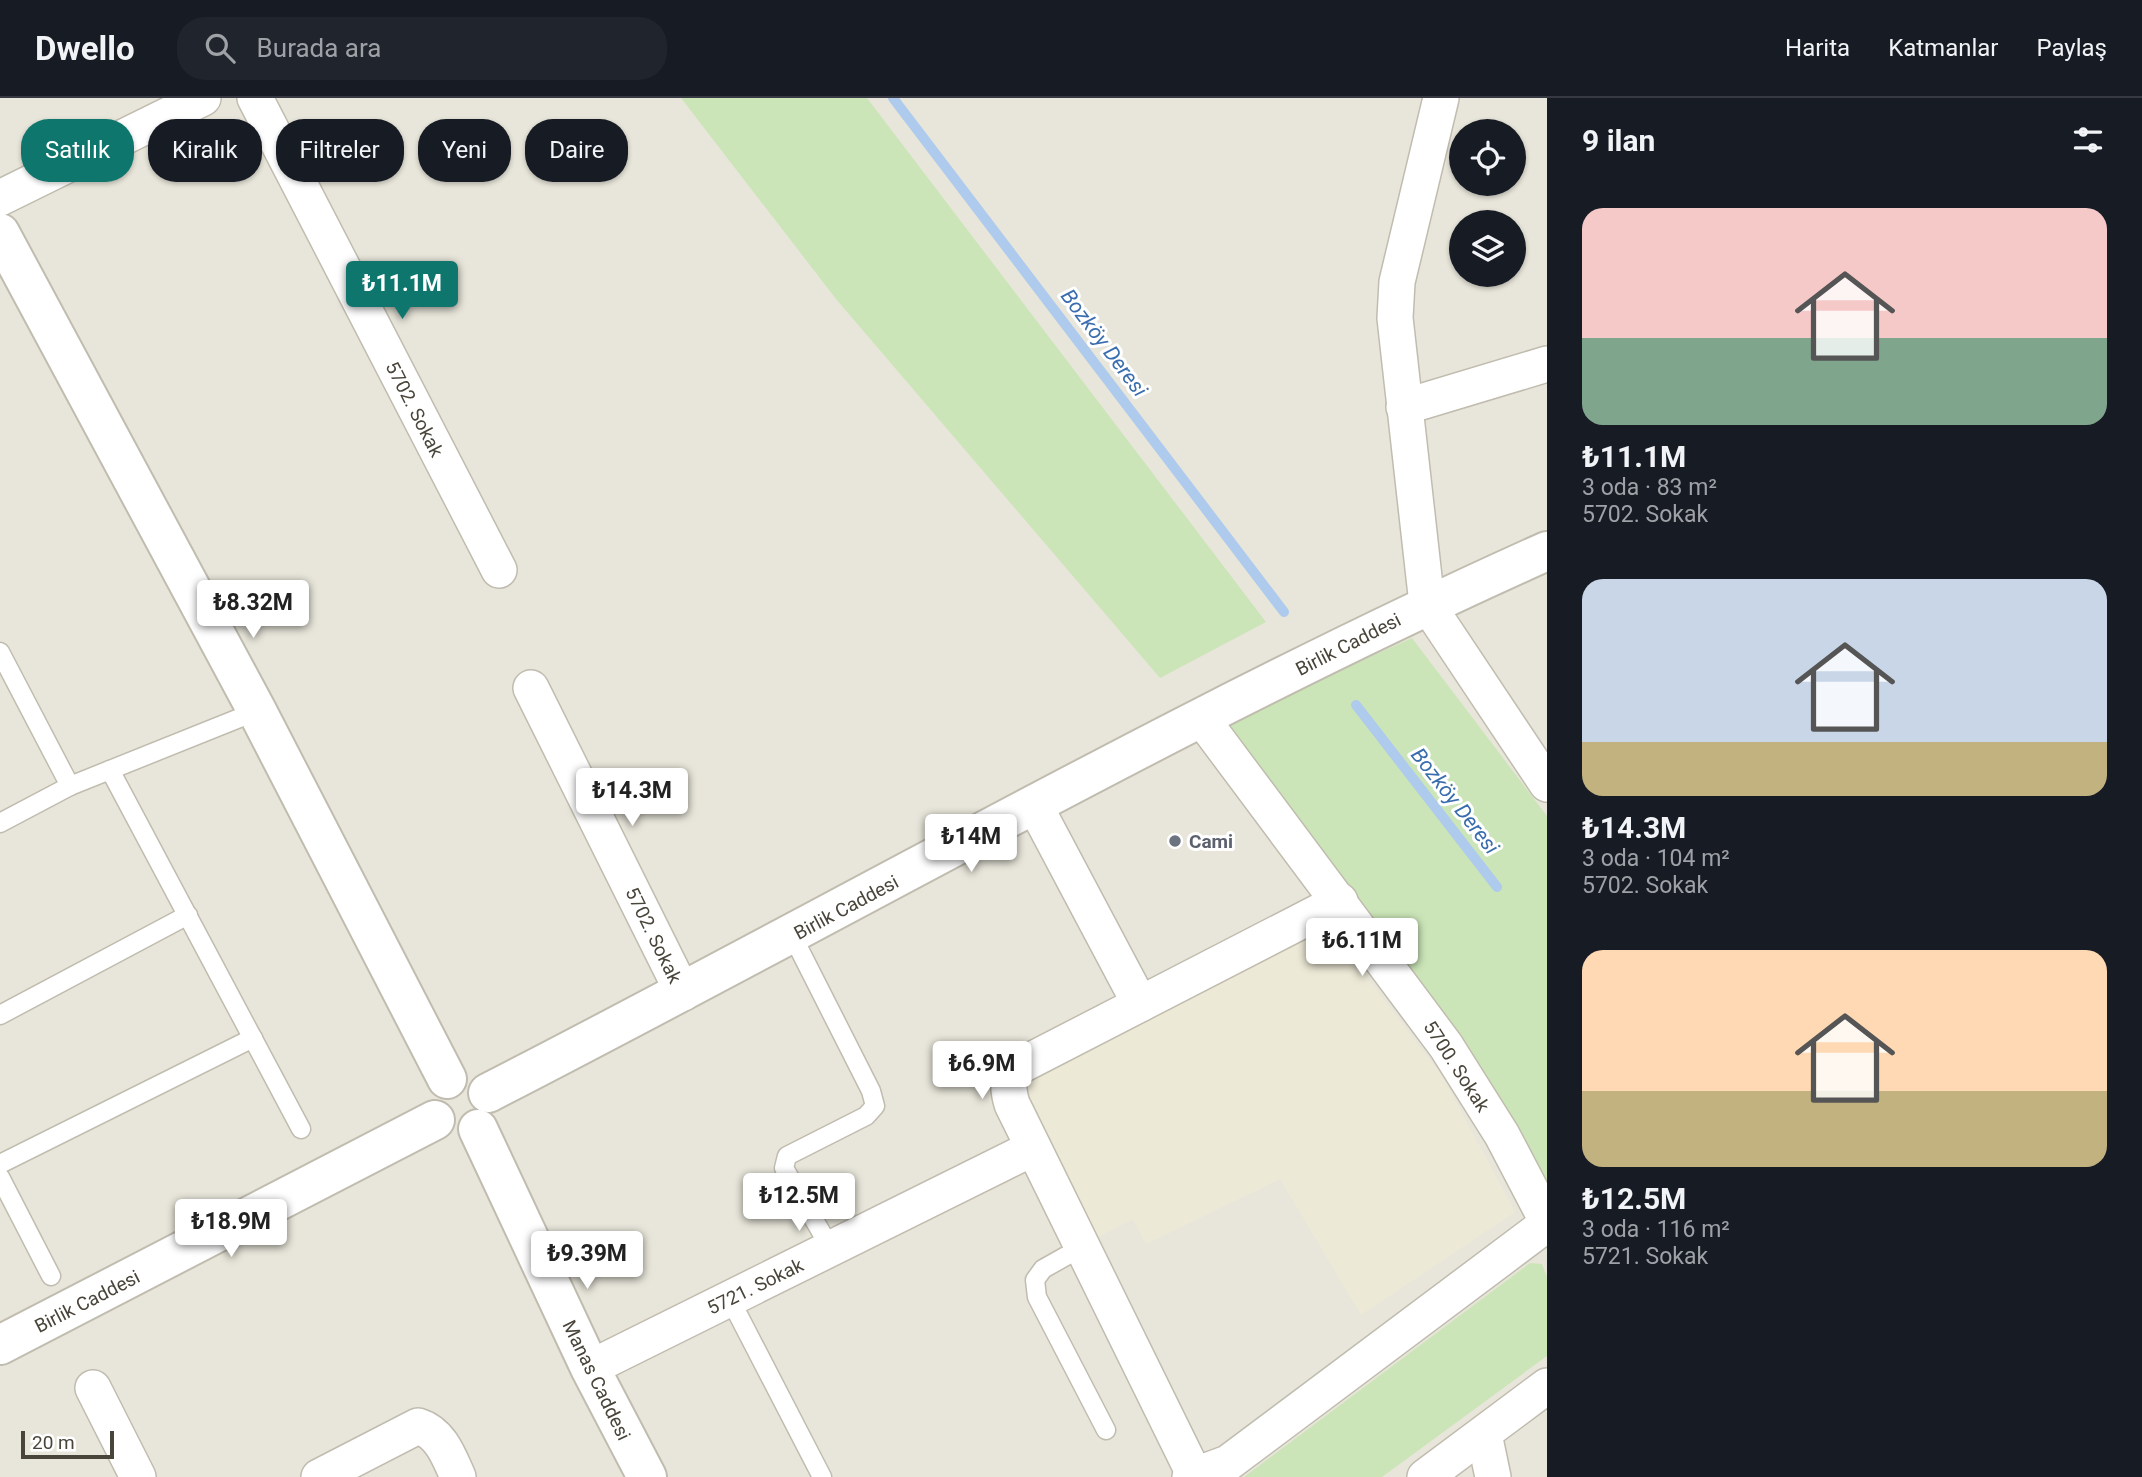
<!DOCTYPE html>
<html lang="tr">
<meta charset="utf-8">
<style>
:root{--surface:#171b24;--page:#20242c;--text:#f1f3f6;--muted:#9ea1a6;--line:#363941;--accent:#0f766e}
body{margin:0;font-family:Roboto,sans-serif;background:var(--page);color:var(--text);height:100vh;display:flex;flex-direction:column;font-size:26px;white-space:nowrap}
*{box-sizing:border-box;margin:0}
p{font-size:23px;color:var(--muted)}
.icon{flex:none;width:38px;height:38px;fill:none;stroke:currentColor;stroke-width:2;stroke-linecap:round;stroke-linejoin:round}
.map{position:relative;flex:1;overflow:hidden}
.sheet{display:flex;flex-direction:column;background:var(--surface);width:595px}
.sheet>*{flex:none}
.banner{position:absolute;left:21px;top:21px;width:665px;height:63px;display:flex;gap:14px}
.fabs{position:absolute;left:1449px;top:21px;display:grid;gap:14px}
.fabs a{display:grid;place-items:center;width:77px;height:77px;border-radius:50%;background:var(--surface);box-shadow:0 2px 5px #0004;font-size:35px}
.scale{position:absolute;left:21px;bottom:18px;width:93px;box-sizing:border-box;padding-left:7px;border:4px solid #49453a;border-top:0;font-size:19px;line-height:24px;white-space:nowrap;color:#49453a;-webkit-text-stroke:5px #fff;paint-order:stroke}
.price{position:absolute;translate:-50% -60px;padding:0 16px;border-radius:7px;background:#fff;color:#222;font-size:23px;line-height:46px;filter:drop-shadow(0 2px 4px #0008)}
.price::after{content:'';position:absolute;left:50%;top:42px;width:21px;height:16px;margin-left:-10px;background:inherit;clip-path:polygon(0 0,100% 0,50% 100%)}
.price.current{background:var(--accent);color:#fff}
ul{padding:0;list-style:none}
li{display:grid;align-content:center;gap:14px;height:371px;padding:0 35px}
li span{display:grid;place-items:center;height:217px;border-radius:21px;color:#555}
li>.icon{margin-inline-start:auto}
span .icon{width:126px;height:126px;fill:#fffc;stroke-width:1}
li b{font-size:30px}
h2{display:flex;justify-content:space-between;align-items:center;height:84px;padding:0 35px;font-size:30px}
.chip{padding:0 24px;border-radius:28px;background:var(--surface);box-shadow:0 2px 5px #0004;font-size:24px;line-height:63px}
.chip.current{background:var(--accent);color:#fff}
header{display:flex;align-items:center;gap:42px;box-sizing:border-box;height:98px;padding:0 35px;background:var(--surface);border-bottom:2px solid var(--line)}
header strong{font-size:33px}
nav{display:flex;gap:38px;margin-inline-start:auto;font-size:24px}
.search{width:490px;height:63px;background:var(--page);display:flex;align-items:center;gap:18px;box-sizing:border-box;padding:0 24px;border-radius:28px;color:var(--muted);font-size:26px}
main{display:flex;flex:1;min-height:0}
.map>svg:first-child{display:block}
.residential{fill:#e8e6da;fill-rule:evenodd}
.education{fill:#ede9d7}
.green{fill:#cbe5b8}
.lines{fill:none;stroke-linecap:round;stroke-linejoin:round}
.stream{stroke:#aecaec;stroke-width:10}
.service-casing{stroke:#c0bcaf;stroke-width:21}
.minor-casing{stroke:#c0bcaf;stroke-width:38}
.tertiary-casing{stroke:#c0bcaf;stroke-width:42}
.service{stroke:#fff;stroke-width:18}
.minor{stroke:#fff;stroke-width:35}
.tertiary{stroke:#fff;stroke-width:38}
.worship-dot{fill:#6b7280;stroke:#fff;stroke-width:2.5}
.labels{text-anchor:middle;stroke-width:6;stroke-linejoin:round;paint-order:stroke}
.street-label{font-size:19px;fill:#49453a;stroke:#fff}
.worship-label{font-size:19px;font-weight:bold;fill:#5b616d;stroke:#fff;text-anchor:start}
.water-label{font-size:21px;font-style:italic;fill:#3a6dae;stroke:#fff}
</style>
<header>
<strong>Dwello</strong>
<div class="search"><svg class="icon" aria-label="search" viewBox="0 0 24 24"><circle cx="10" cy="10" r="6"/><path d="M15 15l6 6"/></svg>Burada ara</div>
<nav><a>Harita</a><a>Katmanlar</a><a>Paylaş</a></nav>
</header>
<main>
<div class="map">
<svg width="1547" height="1379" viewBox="0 0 1547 1379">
<rect width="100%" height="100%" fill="#f5f3ec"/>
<path class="residential" d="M 0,0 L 1547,0 L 1547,1379 L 0,1379 ZM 1461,33 L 1514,33 L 1514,86 L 1461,86 ZM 1461,124 L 1514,124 L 1514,177 L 1461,177 Z"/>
<polygon class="education" points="1326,826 1442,978 1515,1114 1361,1217 1280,1081 1146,1146 1133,1121 1084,1146 1011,992"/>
<g class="green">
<polygon points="681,0 867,0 1266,524 1160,580 836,201"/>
<polygon points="1412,540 1547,718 1547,1107 1220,626"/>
<polygon points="1530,1165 1542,1166 1547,1179 1547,1258 1382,1379 1244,1379"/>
</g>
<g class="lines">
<g class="stream">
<polyline points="893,0 1284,514"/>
<polyline points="1356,607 1497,789"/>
</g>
<g class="service-casing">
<g id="service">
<polyline points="0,554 70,688"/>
<polyline points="110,672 301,1031"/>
<polyline points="0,725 70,688 257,613"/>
<polyline points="792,837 871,993 875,1008 866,1018 787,1058 784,1070 831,1151"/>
<polyline points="0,917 188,817"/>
<polyline points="0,1066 253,940"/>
<polyline points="0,1079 51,1178"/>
<polyline points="1082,1149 1043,1171 1035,1182 1037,1199 1106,1332"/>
<polyline points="730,1201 822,1379"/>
</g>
</g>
<g class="minor-casing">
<g id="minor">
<polyline points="255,0 499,472"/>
<polyline points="1441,0 1397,184 1395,220 1427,506 1547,686"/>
<polyline points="0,100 203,0"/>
<polyline points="1404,309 1547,266"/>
<polyline points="531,590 683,895"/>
<polyline points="1202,621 1446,948 1502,1037 1547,1123"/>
<polyline points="1035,708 1140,906"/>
<polyline points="590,1270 1033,1050"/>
<polyline points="93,1290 138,1379"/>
<polyline points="1484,1336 1493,1379"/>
<path d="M 1195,1378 L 1012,1006 C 1008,992 1007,984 1014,971 L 1340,803"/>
<path d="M 319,1379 L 418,1328 C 441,1335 449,1359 458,1379"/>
<polyline points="1190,1379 1228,1365 1547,1126"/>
<polyline points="1425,1379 1547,1288"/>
</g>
</g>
<g class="tertiary-casing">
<g id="tertiary">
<polyline points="0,135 257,613 447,981"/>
<path d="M 488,995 C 841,814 1185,615 1547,453"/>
<polyline points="478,1031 590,1270 647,1379"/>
<polyline points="0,1247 435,1022"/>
</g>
</g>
<use href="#service" class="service"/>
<use href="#minor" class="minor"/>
<use href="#tertiary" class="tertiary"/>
</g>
<circle class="worship-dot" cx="1175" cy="743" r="7"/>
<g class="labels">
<g class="street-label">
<text transform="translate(415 311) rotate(63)" y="7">5702. Sokak</text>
<text transform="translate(1348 546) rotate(-27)" y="7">Birlik Caddesi</text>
<text transform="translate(846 809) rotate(-28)" y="7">Birlik Caddesi</text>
<text transform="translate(654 837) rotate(64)" y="7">5702. Sokak</text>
<text transform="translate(1457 968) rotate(57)" y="7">5700. Sokak</text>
<text transform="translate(755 1188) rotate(-26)" y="7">5721. Sokak</text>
<text transform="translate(87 1203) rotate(-27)" y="7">Birlik Caddesi</text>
<text transform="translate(597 1282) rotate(64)" y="7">Manas Caddesi</text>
</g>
<g class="worship-label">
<text x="1189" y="750">Cami</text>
</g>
<g class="water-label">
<text transform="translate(1104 245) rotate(53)" y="7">Bozköy Deresi</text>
<text transform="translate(1455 703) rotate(52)" y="7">Bozköy Deresi</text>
</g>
</g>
</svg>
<div class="fabs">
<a><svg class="icon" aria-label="locate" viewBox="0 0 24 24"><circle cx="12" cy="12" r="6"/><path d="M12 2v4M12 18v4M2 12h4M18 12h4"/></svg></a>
<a><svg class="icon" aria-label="layers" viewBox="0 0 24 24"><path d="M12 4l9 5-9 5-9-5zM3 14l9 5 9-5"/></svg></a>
</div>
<div class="scale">20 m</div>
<b class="price current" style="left:402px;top:223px">₺11.1M</b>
<b class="price" style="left:253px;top:542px">₺8.32M</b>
<b class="price" style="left:632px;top:730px">₺14.3M</b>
<b class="price" style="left:971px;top:776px">₺14M</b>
<b class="price" style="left:1362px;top:880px">₺6.11M</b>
<b class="price" style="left:982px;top:1003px">₺6.9M</b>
<b class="price" style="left:799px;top:1135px">₺12.5M</b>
<b class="price" style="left:231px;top:1161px">₺18.9M</b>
<b class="price" style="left:587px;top:1193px">₺9.39M</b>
<div class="banner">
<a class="chip current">Satılık</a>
<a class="chip">Kiralık</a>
<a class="chip">Filtreler</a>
<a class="chip">Yeni</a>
<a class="chip">Daire</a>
</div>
</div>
<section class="sheet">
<h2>9 ilan<svg class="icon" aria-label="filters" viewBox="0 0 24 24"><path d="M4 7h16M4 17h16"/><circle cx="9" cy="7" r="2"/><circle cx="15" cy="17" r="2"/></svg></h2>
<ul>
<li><span style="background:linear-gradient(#f6c9c9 60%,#7fa58c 0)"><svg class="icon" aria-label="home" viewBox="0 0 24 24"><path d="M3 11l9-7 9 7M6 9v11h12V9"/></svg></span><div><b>₺11.1M</b><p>3 oda · 83 m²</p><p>5702. Sokak</p></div></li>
<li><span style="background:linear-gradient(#c9d6e8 75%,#c2b280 0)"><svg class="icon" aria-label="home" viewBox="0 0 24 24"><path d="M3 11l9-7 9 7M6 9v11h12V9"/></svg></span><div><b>₺14.3M</b><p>3 oda · 104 m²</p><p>5702. Sokak</p></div></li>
<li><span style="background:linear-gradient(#ffd9b3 65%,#c2b280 0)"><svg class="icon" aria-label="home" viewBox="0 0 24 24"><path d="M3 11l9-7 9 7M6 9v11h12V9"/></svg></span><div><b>₺12.5M</b><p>3 oda · 116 m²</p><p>5721. Sokak</p></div></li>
</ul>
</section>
</main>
